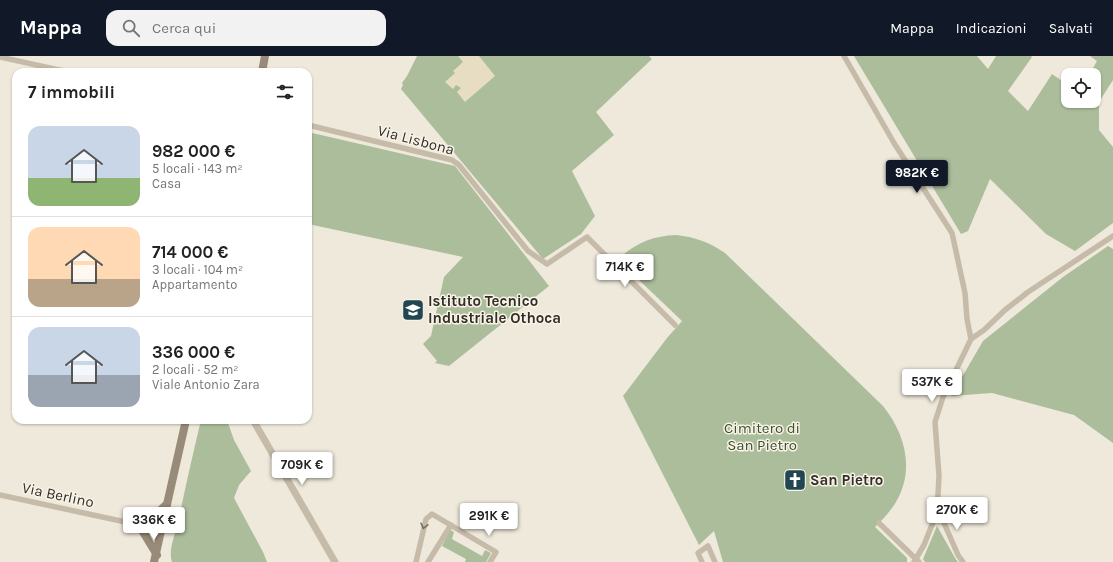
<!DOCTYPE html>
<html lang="it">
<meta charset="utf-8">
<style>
:root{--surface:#fff;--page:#f2f2f2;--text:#222;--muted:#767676;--line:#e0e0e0;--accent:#111827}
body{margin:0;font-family:Karla,sans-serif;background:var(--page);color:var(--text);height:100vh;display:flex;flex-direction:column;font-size:15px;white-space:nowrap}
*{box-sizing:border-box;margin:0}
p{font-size:13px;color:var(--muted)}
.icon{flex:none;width:22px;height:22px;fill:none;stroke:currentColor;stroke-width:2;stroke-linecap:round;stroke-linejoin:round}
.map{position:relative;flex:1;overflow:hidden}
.sheet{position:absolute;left:12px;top:12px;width:300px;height:356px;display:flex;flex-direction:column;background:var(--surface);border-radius:12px;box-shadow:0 1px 3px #0004}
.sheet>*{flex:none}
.buttons{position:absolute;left:1061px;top:12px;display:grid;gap:8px}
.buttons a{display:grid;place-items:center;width:40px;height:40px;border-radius:8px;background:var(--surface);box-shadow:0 1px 3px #0004;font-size:20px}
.price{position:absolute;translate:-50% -34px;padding:0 9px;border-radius:4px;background:#fff;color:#222;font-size:13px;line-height:26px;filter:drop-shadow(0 1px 2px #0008)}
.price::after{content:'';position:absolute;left:50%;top:24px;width:12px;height:9px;margin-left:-6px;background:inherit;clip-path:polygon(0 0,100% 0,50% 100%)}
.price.selected{background:var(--accent);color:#fff}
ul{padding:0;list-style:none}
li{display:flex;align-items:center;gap:12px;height:100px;padding:0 16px}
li+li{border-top:1px solid var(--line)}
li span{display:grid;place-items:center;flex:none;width:112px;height:80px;border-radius:12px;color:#555}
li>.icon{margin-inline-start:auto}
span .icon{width:48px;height:48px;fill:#fffc;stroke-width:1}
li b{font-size:17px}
h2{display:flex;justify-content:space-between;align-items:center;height:48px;padding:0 16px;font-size:17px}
header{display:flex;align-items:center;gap:24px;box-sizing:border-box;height:56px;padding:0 20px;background:var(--accent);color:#fff}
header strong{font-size:19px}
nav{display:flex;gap:22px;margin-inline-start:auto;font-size:14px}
.search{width:280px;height:36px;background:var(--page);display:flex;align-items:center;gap:10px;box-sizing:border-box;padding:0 14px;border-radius:12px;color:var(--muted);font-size:15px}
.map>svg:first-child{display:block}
.green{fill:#acbd9c}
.plaza{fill:#e6ddc3}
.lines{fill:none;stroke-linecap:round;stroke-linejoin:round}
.minor{stroke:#c6bba8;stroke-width:5.5}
.tertiary{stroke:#c6bba8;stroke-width:7}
.secondary{stroke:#998b79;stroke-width:8}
.oneway{stroke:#756d61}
.labels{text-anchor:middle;stroke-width:3;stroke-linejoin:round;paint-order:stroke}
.street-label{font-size:15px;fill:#332d27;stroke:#f7f3e6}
.poi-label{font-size:15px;font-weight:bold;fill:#332d27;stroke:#f7f3e6;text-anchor:start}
.park-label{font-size:15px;fill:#3d4f2d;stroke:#f7f3e6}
</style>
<header>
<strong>Mappa</strong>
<div class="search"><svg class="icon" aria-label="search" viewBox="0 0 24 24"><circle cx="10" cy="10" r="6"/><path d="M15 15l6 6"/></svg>Cerca qui</div>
<nav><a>Mappa</a><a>Indicazioni</a><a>Salvati</a></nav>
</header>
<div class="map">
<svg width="1113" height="506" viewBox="0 0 1113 506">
<rect width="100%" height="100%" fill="#efe9db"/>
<g class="green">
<polygon points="417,0 649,0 652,3 596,56 614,79 572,115 595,160 581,178 543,203 401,33 403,29 402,27 407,20"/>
<polygon points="854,0 977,0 988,13 996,0 1031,0 1032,1 1008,35 1028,55 1052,18 1068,29 1068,45 1094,45 1094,19 1089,19 1097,5 1090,0 1113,0 1113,24 1099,46 1099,74 1113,91 1113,167 1075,195 1046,178 990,123 968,175 961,178"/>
<polygon points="308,76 455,110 549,230 449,310 435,307 437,305 423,288 431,280 444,221 463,201 308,168"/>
<path d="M 676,179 C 695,181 709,186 725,197 L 883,350 C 907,380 916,419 892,452 C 887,459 881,465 875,471 L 903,498 L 907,502 L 907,506 L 723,506 L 714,475 L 699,489 L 623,340 L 667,282 L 682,265 L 618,204 C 634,187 653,180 676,179 Z"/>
<polygon points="1108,190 1113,193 1113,387 1074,359 992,337 951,340 983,285 1063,221"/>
<path d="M 201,364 L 227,364 L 234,384 L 251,415 L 239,429 L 234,442 L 263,496 L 267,506 L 172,506 C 168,495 175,478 178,467 C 185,432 193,398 201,364 Z"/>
<polygon points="937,470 955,502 958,506 925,506 923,503"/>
<polygon points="450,474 454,476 452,483 482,500 485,494 491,497 486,506 465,506 466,503 442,490"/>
</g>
<polygon class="plaza" points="458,0 479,0 495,20 465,46 457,36 461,32 456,29 453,33 445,26 455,17 453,15 463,6"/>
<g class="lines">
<g class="minor">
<polyline points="844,0 894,87 952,177 965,237 967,263 971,283"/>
<polyline points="0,1 68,16"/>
<polyline points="308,69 452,104 459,109 528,195 547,208 587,181 675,269"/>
<polyline points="15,224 16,224"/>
<path d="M 0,439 L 135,468 L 143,476 L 154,476 L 161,474 C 151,464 148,464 135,468"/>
<polyline points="937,456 941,460 958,499 963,506"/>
<polyline points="879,467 919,506"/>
<polyline points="416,506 426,463 432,458 496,496 490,506"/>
<polyline points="428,506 451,469"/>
<polyline points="702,506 698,497 708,490 715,506"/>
<polyline points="914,506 924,489 937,456 939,420 935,366 943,341 971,283 984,274 1005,254 1028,236 1113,180"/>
</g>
<polyline class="tertiary" points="253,364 335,506"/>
<g class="secondary">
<polyline points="262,16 265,0"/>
<polyline points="146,465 155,459 167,448"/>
<polyline points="143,476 157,499"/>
<polyline points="154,506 186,364"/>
</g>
</g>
<defs><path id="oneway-chevron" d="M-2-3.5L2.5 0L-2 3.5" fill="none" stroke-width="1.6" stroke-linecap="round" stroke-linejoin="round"/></defs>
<use class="oneway" href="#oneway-chevron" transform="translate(424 470) rotate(103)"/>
<defs>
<g id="school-square" transform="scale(1.15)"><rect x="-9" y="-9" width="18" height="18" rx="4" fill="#214551" stroke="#f7f3e6"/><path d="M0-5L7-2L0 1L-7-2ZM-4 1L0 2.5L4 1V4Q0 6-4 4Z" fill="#fff"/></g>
<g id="church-square" transform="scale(1.15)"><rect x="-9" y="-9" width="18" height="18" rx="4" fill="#214551" stroke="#f7f3e6"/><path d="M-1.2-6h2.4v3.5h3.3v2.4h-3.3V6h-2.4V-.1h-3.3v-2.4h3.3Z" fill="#fff"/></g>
</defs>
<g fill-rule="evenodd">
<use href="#school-square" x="413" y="254"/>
<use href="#church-square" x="795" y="424"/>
</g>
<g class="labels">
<g class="street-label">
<text transform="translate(416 84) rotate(15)" y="5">Via Lisbona</text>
<text transform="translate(58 439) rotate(12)" y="5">Via Berlino</text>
</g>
<g class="poi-label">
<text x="428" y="250">Istituto Tecnico<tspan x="428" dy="17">Industriale Othoca</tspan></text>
<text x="810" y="429">San Pietro</text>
</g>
<g class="park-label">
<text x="762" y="377">Cimitero di<tspan x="762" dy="17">San Pietro</tspan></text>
</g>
</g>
</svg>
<div class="buttons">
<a><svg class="icon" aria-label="locate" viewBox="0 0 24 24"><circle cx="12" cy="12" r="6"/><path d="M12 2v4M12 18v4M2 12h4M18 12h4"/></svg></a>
</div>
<b class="price selected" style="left:917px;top:138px">982K €</b>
<b class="price" style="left:625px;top:232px">714K €</b>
<b class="price" style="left:932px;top:347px">537K €</b>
<b class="price" style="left:302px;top:430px">709K €</b>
<b class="price" style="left:957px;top:475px">270K €</b>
<b class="price" style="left:489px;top:481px">291K €</b>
<b class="price" style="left:154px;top:485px">336K €</b>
<section class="sheet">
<h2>7 immobili<svg class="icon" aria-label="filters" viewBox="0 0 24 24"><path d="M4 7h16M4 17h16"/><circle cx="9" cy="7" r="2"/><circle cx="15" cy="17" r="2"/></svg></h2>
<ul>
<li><span style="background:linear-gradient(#c9d6e8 65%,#8fb573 0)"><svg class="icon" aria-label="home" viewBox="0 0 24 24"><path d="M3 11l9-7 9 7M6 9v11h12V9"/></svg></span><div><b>982 000 €</b><p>5 locali · 143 m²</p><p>Casa</p></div></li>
<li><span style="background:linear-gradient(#ffd9b3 65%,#b9a48a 0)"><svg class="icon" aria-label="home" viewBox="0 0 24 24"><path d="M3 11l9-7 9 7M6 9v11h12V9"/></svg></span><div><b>714 000 €</b><p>3 locali · 104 m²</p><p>Appartamento</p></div></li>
<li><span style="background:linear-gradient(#c9d6e8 60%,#9aa5b1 0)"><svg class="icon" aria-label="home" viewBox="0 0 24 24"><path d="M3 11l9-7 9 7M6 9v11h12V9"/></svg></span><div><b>336 000 €</b><p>2 locali · 52 m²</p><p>Viale Antonio Zara</p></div></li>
</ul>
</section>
</div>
